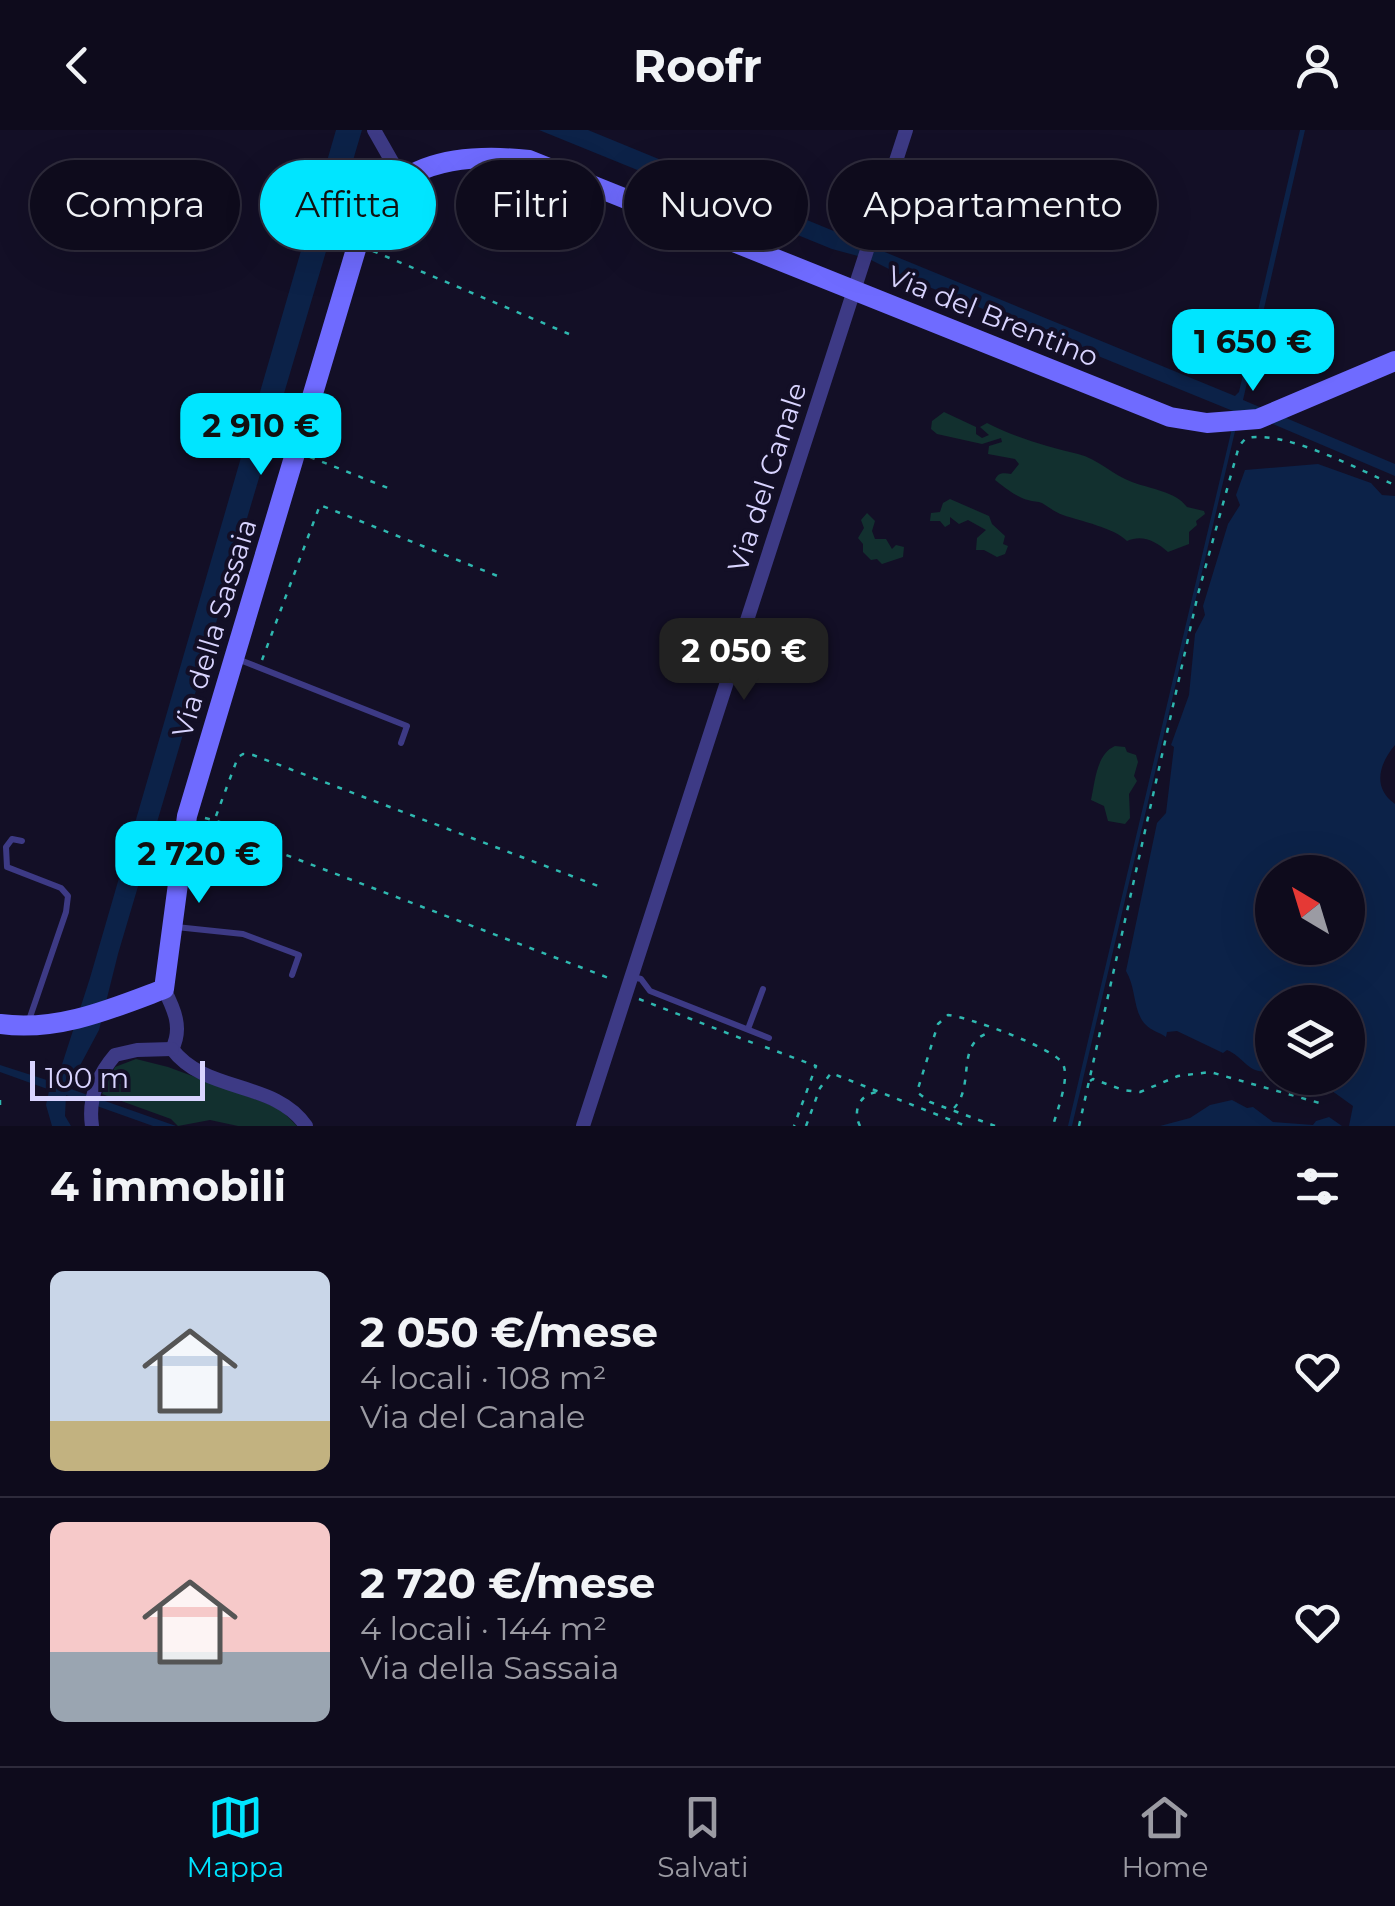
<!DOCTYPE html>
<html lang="it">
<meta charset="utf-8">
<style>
:root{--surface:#0e0b1c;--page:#1c1929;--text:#f1f3f6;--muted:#9b9ba3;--line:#2e2b3b;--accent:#00e5ff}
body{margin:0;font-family:Montserrat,sans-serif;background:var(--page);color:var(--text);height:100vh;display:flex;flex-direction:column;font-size:38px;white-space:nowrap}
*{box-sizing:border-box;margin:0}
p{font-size:32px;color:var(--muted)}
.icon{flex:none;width:55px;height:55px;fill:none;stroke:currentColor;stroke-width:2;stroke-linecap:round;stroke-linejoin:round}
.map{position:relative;height:996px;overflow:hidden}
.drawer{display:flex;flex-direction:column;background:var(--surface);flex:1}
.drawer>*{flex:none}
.guide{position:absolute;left:30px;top:30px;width:1335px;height:90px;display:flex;gap:20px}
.needle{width:65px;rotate:322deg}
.fabs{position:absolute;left:1255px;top:725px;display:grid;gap:20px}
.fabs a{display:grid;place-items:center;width:110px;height:110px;border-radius:50%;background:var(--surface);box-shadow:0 10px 40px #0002,0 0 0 2px var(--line);font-size:50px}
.scale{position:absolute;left:30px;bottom:25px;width:175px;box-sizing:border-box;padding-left:10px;border:5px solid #d9d4ff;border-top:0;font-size:28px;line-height:35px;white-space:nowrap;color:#d9d4ff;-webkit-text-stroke:8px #130f26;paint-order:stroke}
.price{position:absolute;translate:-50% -85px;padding:0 22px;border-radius:20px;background:var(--accent);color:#111;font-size:32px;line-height:65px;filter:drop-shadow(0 2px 5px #0008)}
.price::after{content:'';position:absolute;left:50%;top:60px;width:30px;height:22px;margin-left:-15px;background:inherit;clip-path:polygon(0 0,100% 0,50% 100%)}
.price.current{background:#222;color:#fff}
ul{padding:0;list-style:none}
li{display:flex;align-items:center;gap:30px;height:250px;padding:0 50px}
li+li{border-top:2px solid var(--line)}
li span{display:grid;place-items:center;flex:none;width:280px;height:200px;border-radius:15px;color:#555}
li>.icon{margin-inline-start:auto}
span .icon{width:120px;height:120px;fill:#fffc;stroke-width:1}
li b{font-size:42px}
h2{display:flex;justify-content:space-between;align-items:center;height:120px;padding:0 50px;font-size:42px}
.chip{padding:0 35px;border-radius:45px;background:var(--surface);box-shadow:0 10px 40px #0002,0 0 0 2px var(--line);font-size:35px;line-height:90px}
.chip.current{background:var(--accent);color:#111}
header{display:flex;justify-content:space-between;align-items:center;height:130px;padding:0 50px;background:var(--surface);font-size:45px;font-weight:700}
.menu{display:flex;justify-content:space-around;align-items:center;height:140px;border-top:2px solid var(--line);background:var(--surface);font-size:28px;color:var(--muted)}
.menu a{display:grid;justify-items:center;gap:5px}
.menu .current{color:var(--accent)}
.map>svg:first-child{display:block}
.green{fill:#12302f}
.water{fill:#0c2248;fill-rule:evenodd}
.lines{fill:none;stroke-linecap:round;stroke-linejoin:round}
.path{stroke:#2fb8b0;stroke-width:2.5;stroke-dasharray:5 8;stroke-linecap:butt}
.lane{stroke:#3d3a85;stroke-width:6}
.street{stroke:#3d3a85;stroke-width:14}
.secondary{stroke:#6f6bff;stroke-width:20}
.labels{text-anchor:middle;stroke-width:8;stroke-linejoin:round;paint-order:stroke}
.street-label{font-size:28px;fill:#d9d4ff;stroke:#130f26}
</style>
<header><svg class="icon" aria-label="back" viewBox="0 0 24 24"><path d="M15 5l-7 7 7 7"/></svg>Roofr<svg class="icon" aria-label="person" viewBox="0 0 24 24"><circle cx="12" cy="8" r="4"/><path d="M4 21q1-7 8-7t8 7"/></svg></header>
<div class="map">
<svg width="1395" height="996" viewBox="0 0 1395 996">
<rect width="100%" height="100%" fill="#130f26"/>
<g class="green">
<path d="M 944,282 L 976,297 L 976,304 L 982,308 L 989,305 L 980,297 L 987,293 C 1016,308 1048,317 1078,324 C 1098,329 1113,345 1132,352 C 1150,359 1175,361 1187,377 L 1204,381 L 1205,384 L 1196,391 L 1197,395 L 1189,402 L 1189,414 L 1168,422 C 1156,411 1142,404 1127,411 C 1115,398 1080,391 1063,385 C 1056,383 1049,377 1042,373 C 1038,371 1033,372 1028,370 C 1016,367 1003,356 995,350 C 998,342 1004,343 1011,344 L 1019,334 L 1015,329 L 988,324 L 989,316 L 1002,312 L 1001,308 L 982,314 L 937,304 L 931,299 L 932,291 Z"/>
<polygon points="950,369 989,386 992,394 1005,406 1003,414 1008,416 1005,424 997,427 984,420 976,420 977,408 986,400 968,390 959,394 950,387 950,394 945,397 940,391 930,391 931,383 940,382 943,373"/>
<polygon points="867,383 875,391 872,401 875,409 886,409 892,419 896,415 904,417 903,427 882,434 877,429 871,430 863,422 863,414 858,408 864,398 861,390"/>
<path d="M 1115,616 L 1125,617 L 1127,622 L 1136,625 L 1138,632 L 1134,646 L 1137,651 L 1129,664 L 1130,688 L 1125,694 L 1108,691 L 1104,676 L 1091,670 C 1095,653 1096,624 1115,616 Z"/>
<polygon points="136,929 168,937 268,974 282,981 297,996 238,996 210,990 178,996 171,989 102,964 115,937"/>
</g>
<g class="water">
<polygon points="336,0 362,0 118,824 99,900 68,958 176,996 153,996 66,965 65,986 71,996 52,996 46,975 49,961 53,961 0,942 0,935 56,953 90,848"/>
<polygon points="539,0 588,0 1235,266 1239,262 1300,0 1305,0 1243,270 1395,334 1395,346 1240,280 1072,996 1068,996 1233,294 1233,281 907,148 869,129 832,119"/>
<path d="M 1318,334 L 1371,353 L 1382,365 L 1395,366 L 1395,615 C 1379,634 1372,658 1395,674 L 1395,996 L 1349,996 L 1353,976 L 1314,948 L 1348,948 L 1348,872 L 1272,872 L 1272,940 C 1249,947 1245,927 1227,920 L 1223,923 L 1177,901 L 1167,902 L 1166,907 C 1159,902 1151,901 1145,894 C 1133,881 1136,857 1126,841 L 1157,693 L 1166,683 L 1174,617 L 1171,615 L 1189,565 L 1195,504 L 1205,485 L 1203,476 L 1228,394 L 1240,375 L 1236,365 L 1245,340 ZM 1272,742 L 1348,742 L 1348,818 L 1272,818 Z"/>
<polygon points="1232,970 1247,978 1253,977 1273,992 1313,995 1316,991 1329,987 1342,996 1160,996 1190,988 1210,975"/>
</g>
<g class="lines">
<g class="path">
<polyline points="373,121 569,204"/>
<polyline points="310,327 388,358"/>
<polyline points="262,530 320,375 500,447"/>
<polyline points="216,686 238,627 243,624 253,625 598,756"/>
<polyline points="205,688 250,700 281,723 614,850"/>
<polyline points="639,869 753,913"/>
<polyline points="765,917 816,936 794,996"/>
<polyline points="1090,951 1093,949 1123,960 1140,962 1178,946 1210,942 1323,974"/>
<polyline points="0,970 0,977"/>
<path d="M 954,978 C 976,955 954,912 991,902"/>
<polyline points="806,996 820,958 831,943 966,996"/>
<path d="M 860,996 C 852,980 860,963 879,962"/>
<path d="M 995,996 L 930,972 L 917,962 L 938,894 L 948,885 C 968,887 1055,918 1063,934 C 1070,949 1057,980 1053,996"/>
<path d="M 1079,996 L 1198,464 L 1239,316 L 1246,308 C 1287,300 1356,339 1395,355"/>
</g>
<g class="lane">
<polyline points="240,530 407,596 401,613"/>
<polyline points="22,711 12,709 6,717 7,737 61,758 68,766 66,782 28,893"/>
<polyline points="176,797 243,804 299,825 292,845"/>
<polyline points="633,847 641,849 650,861 769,908"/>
<polyline points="748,899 763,859"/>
</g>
<g class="street">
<polyline points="374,0 403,51"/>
<path d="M 164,859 C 174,879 183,898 172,919"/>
<path d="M 172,919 C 206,964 275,950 306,996"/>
<path d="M 92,996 C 88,969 98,945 115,925 L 137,920 L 172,919"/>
<polyline points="583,996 906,0"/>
</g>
<path class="secondary" d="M 0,894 C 58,902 111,879 164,859 L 187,686 L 357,116 C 366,100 373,83 384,68 C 416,26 482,25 529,30 L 1170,287 L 1207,293 L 1258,289 L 1395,231"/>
</g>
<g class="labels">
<g class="street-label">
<text transform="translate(993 186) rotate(22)" y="10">Via del Brentino</text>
<text transform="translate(767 347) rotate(-72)" y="10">Via del Canale</text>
<text transform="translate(214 498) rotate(-73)" y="10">Via della Sassaia</text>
</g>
</g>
</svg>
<div class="fabs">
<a><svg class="needle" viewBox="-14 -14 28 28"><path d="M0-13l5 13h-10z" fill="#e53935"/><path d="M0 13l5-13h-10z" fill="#9b9ba3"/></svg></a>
<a><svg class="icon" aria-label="layers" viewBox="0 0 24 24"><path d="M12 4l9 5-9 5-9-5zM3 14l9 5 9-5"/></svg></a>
</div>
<div class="scale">100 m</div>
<b class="price" style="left:1253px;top:264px">1 650 €</b>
<b class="price" style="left:261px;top:348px">2 910 €</b>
<b class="price current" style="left:744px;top:573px">2 050 €</b>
<b class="price" style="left:199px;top:776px">2 720 €</b>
<div class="guide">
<a class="chip">Compra</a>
<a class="chip current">Affitta</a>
<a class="chip">Filtri</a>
<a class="chip">Nuovo</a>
<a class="chip">Appartamento</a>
</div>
</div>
<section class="drawer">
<h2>4 immobili<svg class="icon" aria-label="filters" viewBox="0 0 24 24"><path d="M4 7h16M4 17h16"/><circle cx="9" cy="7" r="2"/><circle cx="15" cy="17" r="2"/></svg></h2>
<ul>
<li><span style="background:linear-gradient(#c9d6e8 75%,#c2b280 0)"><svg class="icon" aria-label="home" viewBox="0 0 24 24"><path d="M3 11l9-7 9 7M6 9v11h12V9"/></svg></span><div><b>2 050 €/mese</b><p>4 locali · 108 m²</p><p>Via del Canale</p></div><svg class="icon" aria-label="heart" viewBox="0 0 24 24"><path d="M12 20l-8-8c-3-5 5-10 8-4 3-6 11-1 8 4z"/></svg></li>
<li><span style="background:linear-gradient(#f6c9c9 65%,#9aa5b1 0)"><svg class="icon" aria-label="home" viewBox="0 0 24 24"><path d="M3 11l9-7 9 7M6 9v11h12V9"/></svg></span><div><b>2 720 €/mese</b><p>4 locali · 144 m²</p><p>Via della Sassaia</p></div><svg class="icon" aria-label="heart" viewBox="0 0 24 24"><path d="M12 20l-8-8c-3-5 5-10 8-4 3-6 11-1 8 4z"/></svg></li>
</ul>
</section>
<nav class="menu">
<a class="current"><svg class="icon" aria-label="map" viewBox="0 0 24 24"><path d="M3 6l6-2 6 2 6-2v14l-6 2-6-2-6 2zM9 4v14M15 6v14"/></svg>Mappa</a>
<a><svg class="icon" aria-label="saved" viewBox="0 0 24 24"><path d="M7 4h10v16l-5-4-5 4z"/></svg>Salvati</a>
<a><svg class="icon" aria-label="home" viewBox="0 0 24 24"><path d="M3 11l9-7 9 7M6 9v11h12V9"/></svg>Home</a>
</nav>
